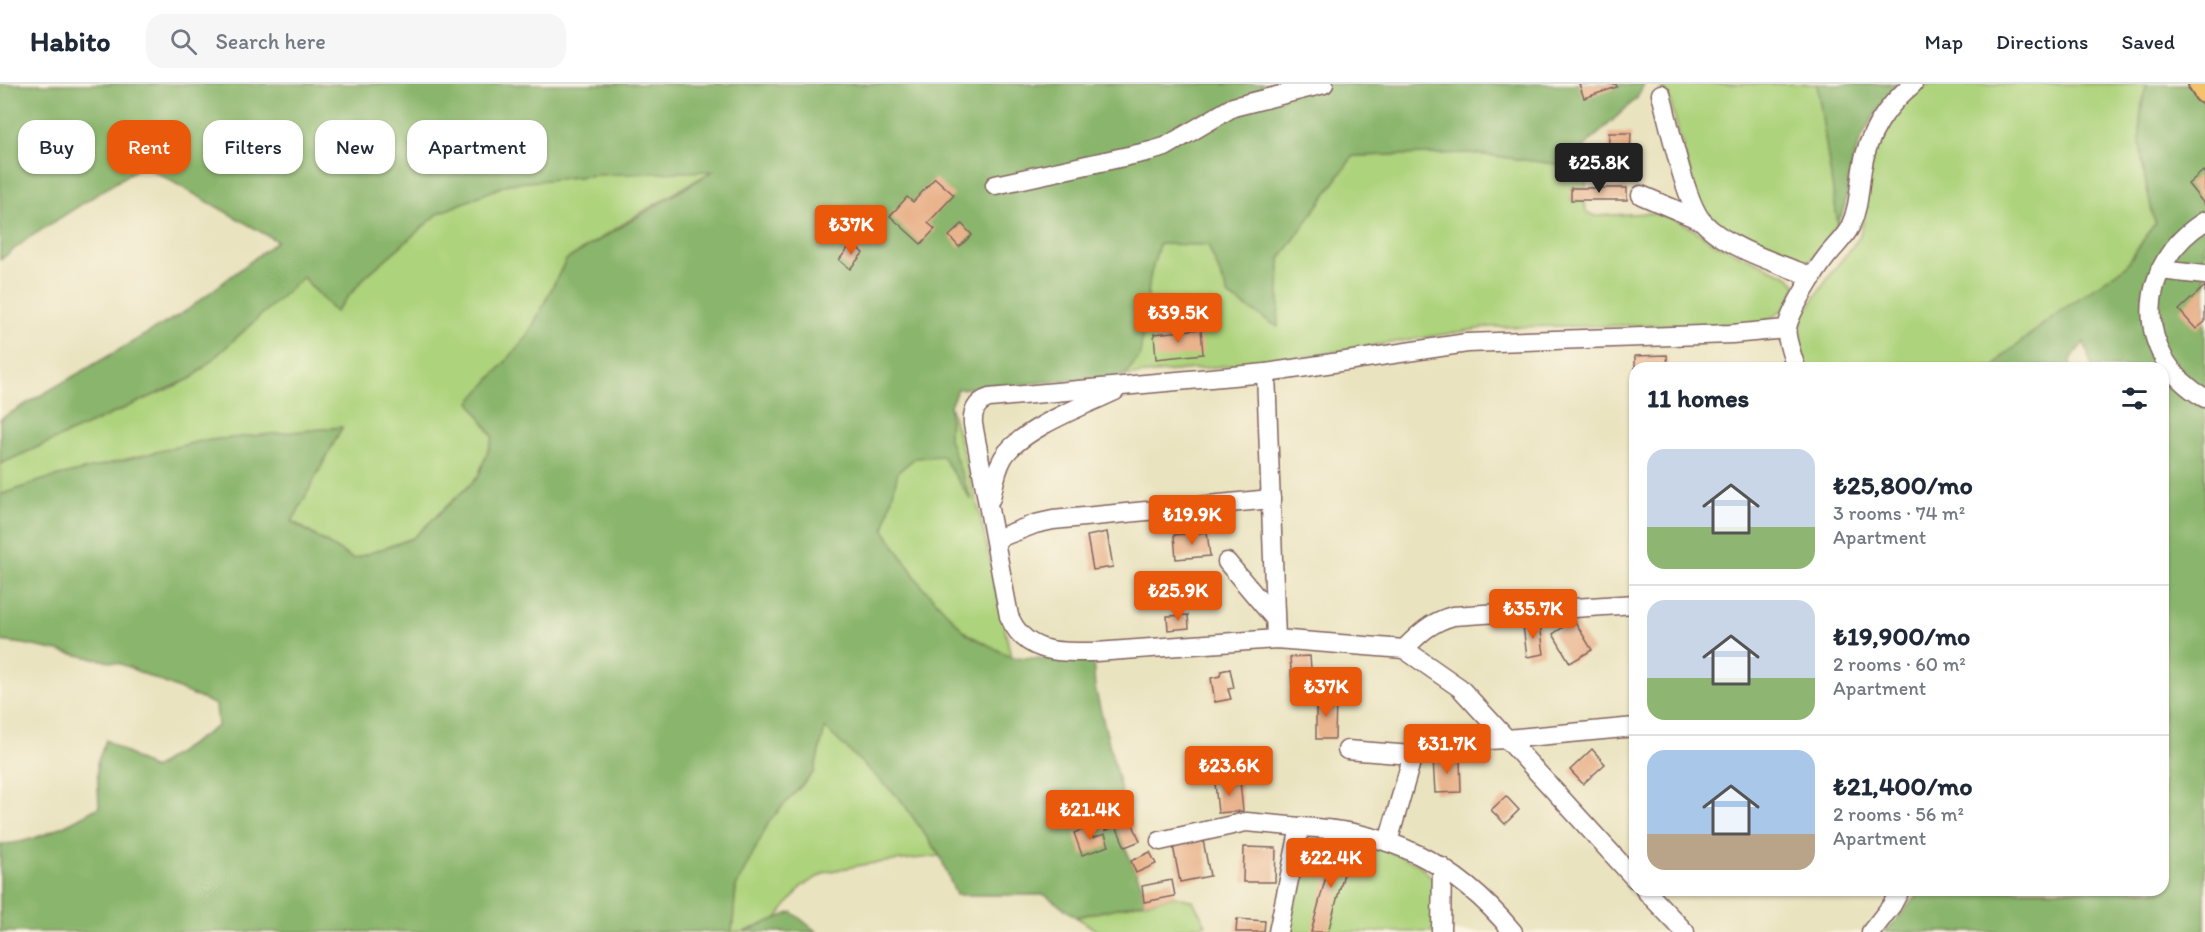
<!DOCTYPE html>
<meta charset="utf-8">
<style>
:root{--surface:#fff;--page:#f6f6f7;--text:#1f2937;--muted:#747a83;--line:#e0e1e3;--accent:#ea580c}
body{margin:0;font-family:Itim,sans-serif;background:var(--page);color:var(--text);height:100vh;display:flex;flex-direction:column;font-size:22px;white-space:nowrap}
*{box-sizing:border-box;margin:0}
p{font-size:20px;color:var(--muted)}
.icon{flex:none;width:33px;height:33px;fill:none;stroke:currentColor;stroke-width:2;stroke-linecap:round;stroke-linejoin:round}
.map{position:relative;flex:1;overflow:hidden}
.side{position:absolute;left:1629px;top:278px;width:540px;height:534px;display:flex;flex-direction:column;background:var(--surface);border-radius:18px;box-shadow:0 2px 4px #0004}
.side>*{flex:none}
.top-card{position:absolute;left:18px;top:36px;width:570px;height:54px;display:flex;gap:12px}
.price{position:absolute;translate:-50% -51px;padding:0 14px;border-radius:6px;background:var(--accent);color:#fff;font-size:20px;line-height:39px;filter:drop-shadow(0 2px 3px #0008)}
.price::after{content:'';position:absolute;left:50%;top:36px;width:18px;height:14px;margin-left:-9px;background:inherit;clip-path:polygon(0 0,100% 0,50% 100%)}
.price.selected{background:#222;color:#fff}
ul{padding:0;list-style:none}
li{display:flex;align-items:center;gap:18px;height:150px;padding:0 18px}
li+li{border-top:2px solid var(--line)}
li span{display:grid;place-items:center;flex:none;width:168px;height:120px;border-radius:18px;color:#555}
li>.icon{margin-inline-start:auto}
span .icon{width:72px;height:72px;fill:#fffc;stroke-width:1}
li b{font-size:26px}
h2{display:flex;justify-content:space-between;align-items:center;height:72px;padding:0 18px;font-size:26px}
.pill{padding:0 21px;border-radius:18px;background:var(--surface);box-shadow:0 2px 4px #0004;font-size:21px;line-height:54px}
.pill.selected{background:var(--accent);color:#fff}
header{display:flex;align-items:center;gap:36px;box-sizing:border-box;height:84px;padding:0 30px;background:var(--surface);border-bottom:2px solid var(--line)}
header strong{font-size:28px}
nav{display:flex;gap:33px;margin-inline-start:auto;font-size:21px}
.search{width:420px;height:54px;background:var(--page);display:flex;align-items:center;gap:15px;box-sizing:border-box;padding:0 21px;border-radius:18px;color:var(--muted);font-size:22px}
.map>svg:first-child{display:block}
.green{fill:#add37c;stroke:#7c7954;stroke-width:1.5}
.forest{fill:#8ab56c;stroke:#6a6a4c;stroke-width:1.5}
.building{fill:#e9b38c}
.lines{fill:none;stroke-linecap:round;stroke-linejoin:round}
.minor-casing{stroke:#82645f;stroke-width:21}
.major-casing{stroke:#82645f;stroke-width:26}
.minor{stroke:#fff;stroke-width:18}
.major{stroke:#f2c36a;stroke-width:22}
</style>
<header>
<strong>Habito</strong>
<div class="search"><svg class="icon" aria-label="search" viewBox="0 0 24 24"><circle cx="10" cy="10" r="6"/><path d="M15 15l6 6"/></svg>Search here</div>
<nav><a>Map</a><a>Directions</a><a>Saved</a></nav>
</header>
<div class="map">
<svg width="2205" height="848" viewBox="0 0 2205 848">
<rect width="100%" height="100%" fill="#fcf5e5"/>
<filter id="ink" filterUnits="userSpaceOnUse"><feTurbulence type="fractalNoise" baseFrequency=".0167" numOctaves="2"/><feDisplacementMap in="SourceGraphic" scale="12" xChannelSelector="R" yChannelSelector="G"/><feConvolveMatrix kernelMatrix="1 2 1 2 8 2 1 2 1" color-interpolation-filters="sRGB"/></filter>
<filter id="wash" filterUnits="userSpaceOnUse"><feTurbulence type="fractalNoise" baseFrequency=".008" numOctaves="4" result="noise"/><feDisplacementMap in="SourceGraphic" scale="24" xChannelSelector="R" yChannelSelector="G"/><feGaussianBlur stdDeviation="1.35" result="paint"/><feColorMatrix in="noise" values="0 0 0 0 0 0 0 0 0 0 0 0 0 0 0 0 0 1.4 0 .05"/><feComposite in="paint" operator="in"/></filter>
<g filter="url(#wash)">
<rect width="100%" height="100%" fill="#eae3c0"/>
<g class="green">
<polygon points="1658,0 1817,0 1838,140 1809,177 1764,166 1731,150 1712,138 1699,121 1668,10"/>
<path d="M 1929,0 L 2147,0 C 2132,45 2144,95 2155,139 L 2126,182 L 2059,228 L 2002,273 L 1995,283 L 1804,283 L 1800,258 L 1800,244 L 1803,231 L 1833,187 L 1859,154 L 1863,139 L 1871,70 L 1882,42 L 1918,5 Z"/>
<path d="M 1585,61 L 1586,104 L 1571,104 L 1571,116 L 1584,116 L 1586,128 L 1595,132 L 1649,129 L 1668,133 L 1685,140 L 1714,159 L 1790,193 L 1796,201 C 1790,223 1779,232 1758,240 L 1490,243 L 1284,276 L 1124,292 L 1140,272 L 1150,193 L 1159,160 L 1208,161 L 1229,212 L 1278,243 L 1280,175 L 1353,72 L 1470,69 L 1563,81 Z"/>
<polygon points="714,86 647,125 566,176 527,253 471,318 493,353 478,393 413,454 353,475 292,437 342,344 201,357 43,396 0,411 0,380 192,294 303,193 335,228 366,192 439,129 508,100 595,91"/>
<polygon points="950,321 979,427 1011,573 967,550 921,501 884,446 898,388 915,374 942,371 970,413 949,355"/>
<polygon points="825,643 901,716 940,772 867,780 826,788 802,802 776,835 744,848 732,848 736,803 770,736 814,688"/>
<polygon points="1314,750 1366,758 1418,780 1433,795 1436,813 1435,848 1288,848 1305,763"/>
<polygon points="1175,812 1193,817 1206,841 1164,848 1099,848 1076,833"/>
</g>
<g class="forest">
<path d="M 0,0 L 1644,0 L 1637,14 L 1564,81 L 1470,69 L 1353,72 L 1280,175 L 1278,243 L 1229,212 L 1208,161 L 1159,160 L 1150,193 L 1140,272 L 1124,292 L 958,305 L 950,321 L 949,355 L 971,416 L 942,372 L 915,374 L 898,388 L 884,446 L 921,501 L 967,550 L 1011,573 L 1093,577 L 1095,604 L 1124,719 L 1098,730 L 1105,746 L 1116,742 L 1142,802 L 1144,818 L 1076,833 L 1045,811 L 956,811 L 940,772 L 901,716 L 825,644 L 814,688 L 770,736 L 736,803 L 732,848 L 0,848 L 0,760 C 35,760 69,739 99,723 L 97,679 L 106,656 L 153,685 L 218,642 L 216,621 L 121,580 L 24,560 L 0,557 L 0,411 L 43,396 L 201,357 L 342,343 L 292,438 L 353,475 L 413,454 L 478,393 L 493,353 L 470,318 L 527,253 L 566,176 L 713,87 L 595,91 L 508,100 L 439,129 L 366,192 L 335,228 L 303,193 L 192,294 L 0,380 L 0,335 L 186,227 L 277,157 L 143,81 L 30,153 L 0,176 Z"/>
<path d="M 1817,0 L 1900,0 C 1881,20 1863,44 1855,71 C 1848,94 1849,118 1838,140 Z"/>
<path d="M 2147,0 L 2205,0 L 2205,848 L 1885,848 L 1916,813 L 1919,806 L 2163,806 L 2163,284 L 2092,283 L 2084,258 L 2070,276 L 2071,283 L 1995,283 L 2002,273 L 2059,228 L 2126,182 L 2155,139 C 2144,95 2132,45 2147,0 Z"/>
<polygon points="792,828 817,848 744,848"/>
</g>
<g id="blocks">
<g class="building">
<polygon points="1579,0 1616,0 1617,3 1584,14"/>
<polygon points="1609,49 1631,49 1629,94 1608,93"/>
<polygon points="2203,87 2205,90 2205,121 2188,100"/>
<polygon points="935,94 954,111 928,139 935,145 921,160 890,132 907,113 913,118"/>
<rect x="1571" y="104" width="56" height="12"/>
<polygon points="962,140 972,151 959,163 949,152"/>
<polygon points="852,159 863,169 850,185 839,176"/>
<polygon points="2205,202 2205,238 2196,245 2179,226"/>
<polygon points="1201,245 1203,270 1156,275 1154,250"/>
<polygon points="1667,271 1668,284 1635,284 1635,272"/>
<polygon points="1107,448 1113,483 1093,486 1087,452"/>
<polygon points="1207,448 1210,472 1176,475 1174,451"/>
<polygon points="1188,531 1189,544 1168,546 1167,532"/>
<polygon points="1574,536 1592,566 1570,579 1553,550"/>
<polygon points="1540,540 1544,570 1527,573 1523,542"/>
<polygon points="1310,572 1312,597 1292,599 1290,573"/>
<polygon points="1230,585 1234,604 1228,605 1231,615 1215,618 1211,594 1220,592 1221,587"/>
<polygon points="1316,614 1336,614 1335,655 1316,655"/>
<polygon points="1592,665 1605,680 1583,700 1570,686"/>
<polygon points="1460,674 1461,708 1435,709 1433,675"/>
<polygon points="1240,697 1243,727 1218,729 1215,699"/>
<polygon points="1506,712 1519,726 1505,740 1491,726"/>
<polygon points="1124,719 1140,757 1125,763 1116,742 1105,747 1098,730"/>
<polygon points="1090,743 1093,754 1105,750 1109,762 1082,771 1074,749"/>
<polygon points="1203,756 1210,792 1180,798 1173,762"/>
<polygon points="1335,759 1351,764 1328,848 1311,848"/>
<polygon points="1244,763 1276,764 1275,798 1243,798"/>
<polygon points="1150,768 1156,780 1136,789 1131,777"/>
<polygon points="1172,796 1175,812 1144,818 1142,802"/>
<polygon points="1237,835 1265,837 1264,848 1236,848"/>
</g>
</g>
</g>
<g filter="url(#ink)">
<use href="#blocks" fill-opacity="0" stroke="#82645f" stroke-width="1.5"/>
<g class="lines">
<g class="minor-casing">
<g id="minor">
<path d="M 1661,10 C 1669,39 1685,117 1702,137 C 1726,164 1780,180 1813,193"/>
<polyline points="995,101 1151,67 1165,63 1233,23 1324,0"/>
<polyline points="1641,111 1702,137"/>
<path d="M 2205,137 C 2135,180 2132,273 2205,314"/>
<polyline points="2160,186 2205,191"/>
<path d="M 1796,284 C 1793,274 1785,252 1787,244 C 1790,227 1816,186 1827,172 C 1835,162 1845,153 1850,143 C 1859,124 1859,105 1862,85 C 1867,51 1887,21 1913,0"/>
<polyline points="1266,289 1276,555"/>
<path d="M 991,414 C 994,400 996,386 1003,374 C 1019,346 1085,321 1115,307"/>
<polyline points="996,455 1035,440 1053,436 1271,415"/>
<polyline points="1227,478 1275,535"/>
<path d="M 1404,565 L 1276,555 L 1096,568 C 1060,568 1025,571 1009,532 L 973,340 C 972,328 976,318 989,314 L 1266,289 L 1467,259 L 1732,250 L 1786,245"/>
<polyline points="1507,655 1635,795"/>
<polyline points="1507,655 1635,643"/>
<polyline points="1347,666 1412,671"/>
<polyline points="1160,757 1246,738 1300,743"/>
<path d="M 1388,758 L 1415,664 L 1431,659 L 1507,655 L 1460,604 L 1404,565 C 1420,549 1431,538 1453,532 L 1635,520"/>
<polyline points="1645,806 1685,848"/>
<path d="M 1278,848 L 1300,743 C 1389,746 1456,779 1513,848"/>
<polyline points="1441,848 1442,783"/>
<polyline points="1871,848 1892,821 1900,806"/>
</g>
</g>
<g class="major-casing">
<polyline id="major" points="2200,0 2205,8"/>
</g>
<use href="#minor" class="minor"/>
<use href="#major" class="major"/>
</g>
</g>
</svg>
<b class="price selected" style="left:1599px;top:110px">₺25.8K</b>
<b class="price" style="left:851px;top:172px">₺37K</b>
<b class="price" style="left:1178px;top:260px">₺39.5K</b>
<b class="price" style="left:1192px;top:462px">₺19.9K</b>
<b class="price" style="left:1178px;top:538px">₺25.9K</b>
<b class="price" style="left:1533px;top:556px">₺35.7K</b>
<b class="price" style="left:1326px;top:634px">₺37K</b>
<b class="price" style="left:1447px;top:691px">₺31.7K</b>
<b class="price" style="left:1229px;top:713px">₺23.6K</b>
<b class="price" style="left:1090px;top:757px">₺21.4K</b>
<b class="price" style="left:1331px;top:805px">₺22.4K</b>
<div class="top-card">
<a class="pill">Buy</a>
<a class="pill selected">Rent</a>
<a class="pill">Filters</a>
<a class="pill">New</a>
<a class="pill">Apartment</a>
</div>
<section class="side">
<h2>11 homes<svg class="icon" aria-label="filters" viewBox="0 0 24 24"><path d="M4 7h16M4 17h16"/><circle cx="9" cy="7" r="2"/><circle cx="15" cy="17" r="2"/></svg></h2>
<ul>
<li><span style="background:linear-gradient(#c9d6e8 65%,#8fb573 0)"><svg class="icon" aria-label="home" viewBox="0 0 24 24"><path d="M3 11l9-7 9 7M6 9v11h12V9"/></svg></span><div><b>₺25,800/mo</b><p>3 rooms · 74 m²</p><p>Apartment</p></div></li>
<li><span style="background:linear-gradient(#c9d6e8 65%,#8fb573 0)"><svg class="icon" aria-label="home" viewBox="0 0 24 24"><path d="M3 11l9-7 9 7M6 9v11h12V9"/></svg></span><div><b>₺19,900/mo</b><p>2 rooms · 60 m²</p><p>Apartment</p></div></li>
<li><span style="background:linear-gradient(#a9c7e8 70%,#b9a48a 0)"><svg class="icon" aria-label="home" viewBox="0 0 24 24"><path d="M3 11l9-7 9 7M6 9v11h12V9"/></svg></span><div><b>₺21,400/mo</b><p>2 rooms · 56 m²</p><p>Apartment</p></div></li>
</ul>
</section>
</div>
